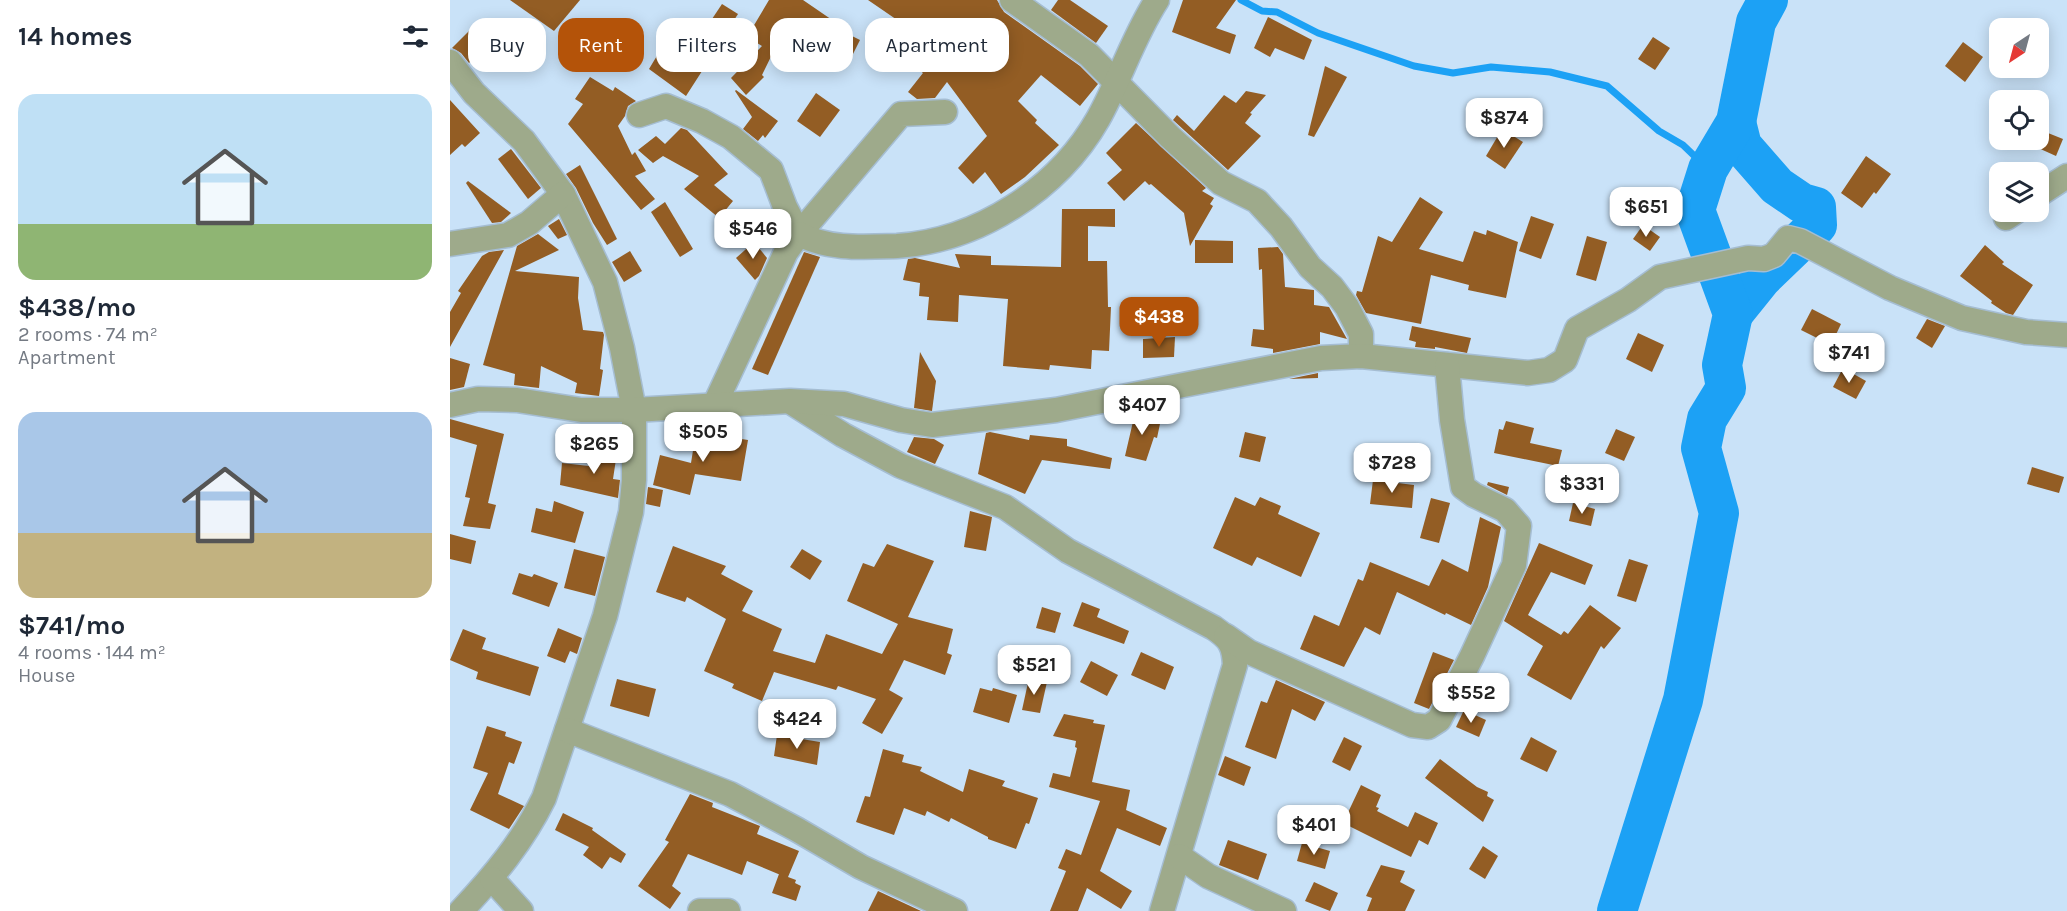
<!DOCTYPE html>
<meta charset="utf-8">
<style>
:root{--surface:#fff;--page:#f2f2f3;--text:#1f2937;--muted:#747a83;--accent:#b45309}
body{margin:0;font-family:Karla,sans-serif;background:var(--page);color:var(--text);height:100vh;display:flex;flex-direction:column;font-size:22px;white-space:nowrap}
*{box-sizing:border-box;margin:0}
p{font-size:20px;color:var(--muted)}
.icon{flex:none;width:33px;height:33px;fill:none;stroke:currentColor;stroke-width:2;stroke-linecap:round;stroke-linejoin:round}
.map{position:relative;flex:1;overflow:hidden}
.details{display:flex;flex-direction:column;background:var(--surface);width:450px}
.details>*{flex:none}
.top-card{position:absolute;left:18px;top:18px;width:570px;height:54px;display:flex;gap:12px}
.needle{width:39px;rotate:216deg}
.fabs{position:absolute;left:1539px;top:18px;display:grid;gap:12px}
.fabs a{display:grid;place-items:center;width:60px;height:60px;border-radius:12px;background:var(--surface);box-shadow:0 3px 15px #0003;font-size:30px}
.price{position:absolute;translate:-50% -51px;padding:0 14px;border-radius:12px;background:#fff;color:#222;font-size:20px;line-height:39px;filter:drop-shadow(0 2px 3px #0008)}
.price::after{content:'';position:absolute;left:50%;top:36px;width:18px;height:14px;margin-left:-9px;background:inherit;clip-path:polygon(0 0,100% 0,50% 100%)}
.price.on{background:var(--accent);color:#fff}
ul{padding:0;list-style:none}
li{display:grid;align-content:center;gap:12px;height:318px;padding:0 18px}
li span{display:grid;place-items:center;height:186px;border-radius:18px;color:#555}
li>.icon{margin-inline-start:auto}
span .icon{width:108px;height:108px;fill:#fffc;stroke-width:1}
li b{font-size:26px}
h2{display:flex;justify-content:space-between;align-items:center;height:72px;padding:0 18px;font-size:26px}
.chip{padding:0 21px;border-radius:18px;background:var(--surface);box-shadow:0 3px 15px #0003;font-size:21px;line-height:54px}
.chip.on{background:var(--accent);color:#fff}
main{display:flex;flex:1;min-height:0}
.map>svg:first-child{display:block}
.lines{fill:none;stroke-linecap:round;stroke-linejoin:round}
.stream{stroke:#1ca1f5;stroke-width:7}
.river{stroke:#1ca1f5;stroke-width:40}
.building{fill:#935d24}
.minor-casing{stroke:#a5bdd2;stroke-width:27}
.minor{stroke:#9eaa8b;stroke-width:24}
</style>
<main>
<section class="details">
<h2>14 homes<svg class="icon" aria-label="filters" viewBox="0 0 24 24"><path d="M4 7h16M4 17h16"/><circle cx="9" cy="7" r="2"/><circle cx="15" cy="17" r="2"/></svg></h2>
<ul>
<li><span style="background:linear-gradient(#bfe0f5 70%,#8fb573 0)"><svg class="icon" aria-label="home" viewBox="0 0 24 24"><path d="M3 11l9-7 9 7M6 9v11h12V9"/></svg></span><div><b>$438/mo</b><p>2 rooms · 74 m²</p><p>Apartment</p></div></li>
<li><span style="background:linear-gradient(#a9c7e8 65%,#c2b280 0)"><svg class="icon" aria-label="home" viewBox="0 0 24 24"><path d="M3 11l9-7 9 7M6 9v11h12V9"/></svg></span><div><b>$741/mo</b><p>4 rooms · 144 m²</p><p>House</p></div></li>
</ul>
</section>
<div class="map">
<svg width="1617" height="911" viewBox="0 0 1617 911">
<rect width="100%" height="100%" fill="#c9e2f8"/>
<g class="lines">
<polyline class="stream" points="791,0 812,11 827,12 868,33 964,66 1003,73 1041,67 1100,72 1157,86 1209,131 1233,145 1258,169"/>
<g class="river">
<polyline points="1283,314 1312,278 1367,225 1366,207 1352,203 1327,186 1292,146 1286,122"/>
<polyline points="1167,911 1233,700 1269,513 1251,448 1257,419 1276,388 1272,365 1283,314 1245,210 1258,169 1286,122 1306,22 1318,0"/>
</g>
</g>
<g class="building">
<polygon points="60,0 130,0 104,31"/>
<polygon points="319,0 353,0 388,24 386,28 410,40 399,62 334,30 312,75 314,77 296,95 281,78 312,46 297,37"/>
<polygon points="418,0 547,0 554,12 630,66 648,84 630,106 591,75 568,101 587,120 585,123 609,145 575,177 551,194 535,172 523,184 508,168 537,136 497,82 485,98 467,99 458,92 473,73 437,44 453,24"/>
<polygon points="608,0 620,0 658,26 646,43 601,10"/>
<polygon points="733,0 786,0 766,28 786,35 780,54 722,32"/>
<polygon points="272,4 288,14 277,31 262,19"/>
<polygon points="818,17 862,40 854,60 825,48 820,57 804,48"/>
<polygon points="22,28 38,43 19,63 11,53 2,48"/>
<polygon points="223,29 243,41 236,53 254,68 236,96 199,69"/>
<polygon points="1203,37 1220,48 1205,70 1188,59"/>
<polygon points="1513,42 1533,57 1515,82 1495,66"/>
<polygon points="875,66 897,77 864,137 858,135"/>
<polygon points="140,77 163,91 165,87 186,101 178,106 175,116 168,126 182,155 185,152 196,171 185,176 205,199 191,210 118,124 133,104 125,99"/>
<polygon points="286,90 328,121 315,138 313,135 308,141 293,129 302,117 285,91"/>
<polygon points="796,91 816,95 800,113 802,114 795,123 811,136 778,170 723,120 727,115 744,131 774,95 786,103"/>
<polygon points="366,93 390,110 370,137 347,121"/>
<polygon points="0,100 30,133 15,147 12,144 0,155"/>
<polygon points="686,123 756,188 752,191 764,198 760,204 763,206 740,246 734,213 701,184 699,185 695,181 674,201 657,183 672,170 656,153"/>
<polygon points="231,128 237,130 278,174 264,185 283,201 269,218 234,189 249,176 213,156 203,163 188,150 206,136 215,144"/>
<polygon points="1052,129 1073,142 1055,169 1036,156"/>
<polygon points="1593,131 1613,139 1606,156 1586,147"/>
<polygon points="61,149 91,188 78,199 48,159"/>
<polygon points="1416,156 1441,174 1426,194 1424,192 1412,208 1391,193"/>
<polygon points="130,165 167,239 157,245 143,223 126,188 116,174"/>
<polygon points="18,181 61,213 51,222 42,223 16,183"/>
<polygon points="970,197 993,212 969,249 1013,262 1024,231 1036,235 1037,230 1068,242 1056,298 1018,290 1019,285 981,275 971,324 916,313 906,295 907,291 912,292 928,236 942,242"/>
<polygon points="215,202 243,249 230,257 201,212"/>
<polygon points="612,209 665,209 665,227 638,226 638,261 657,261 658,307 661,307 659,351 642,350 641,369 600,365 599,370 553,366 558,299 509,295 508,322 477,320 479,297 469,296 470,283 453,280 458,259 465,258 510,268 505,254 541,256 541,265 611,267"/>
<polygon points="1081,216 1104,224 1091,259 1069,251"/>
<polygon points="109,219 117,235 108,239 98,226"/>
<polygon points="1193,225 1210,237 1200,251 1183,239"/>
<polygon points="88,234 109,250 65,271 129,277 128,298 133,330 153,332 154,335 150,369 153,370 149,396 125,393 127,383 91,366 89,388 64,385 65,374 33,365 67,246"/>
<polygon points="1137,236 1157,242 1146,281 1126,275"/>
<polygon points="745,240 783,241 783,263 745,263"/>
<polygon points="304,242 317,258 309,276 305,280 286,258"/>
<polygon points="1535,245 1554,262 1552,264 1583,285 1563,315 1556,313 1541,303 1542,301 1510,276"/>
<polygon points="828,247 833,254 835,287 864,290 864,305 879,307 897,339 870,332 870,344 823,353 823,349 801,346 803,329 814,330 812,269 809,270 808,248"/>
<polygon points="54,250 0,347 0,312 11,293 8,291 32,256 39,252"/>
<polygon points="180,251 192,271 174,282 162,262"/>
<polygon points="354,252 370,257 318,375 302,369"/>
<polygon points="710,302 732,303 731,321 709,320"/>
<polygon points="1362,309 1391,324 1381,345 1351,330"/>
<polygon points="1477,319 1495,326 1482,348 1466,338"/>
<polygon points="962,326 1021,338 1017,353 985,347 985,349 965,347 966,342 959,340"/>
<polygon points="1188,333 1214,345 1202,372 1176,359"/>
<polygon points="725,337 724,357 693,358 693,339"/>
<polygon points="470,352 486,381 482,411 464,408"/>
<polygon points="0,358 20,364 14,387 0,390"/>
<polygon points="1393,368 1416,381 1406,399 1383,387"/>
<polygon points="868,373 868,378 839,379"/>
<polygon points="685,413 711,419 707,438 704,437 696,461 675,456"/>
<polygon points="0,419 54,434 38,503 46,505 40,529 13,526 20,498 15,497 27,445 0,437"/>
<polygon points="1056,421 1084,428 1080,443 1112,450 1108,466 1044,453 1049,429 1053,430"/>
<polygon points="1166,429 1185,437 1174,461 1155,453"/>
<polygon points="246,432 298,440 291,481 245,474 240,495 203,485 210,455 241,463"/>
<polygon points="540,432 579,440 580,435 617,439 617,446 662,458 660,469 592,460 575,494 528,474 536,433"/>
<polygon points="795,432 816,437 810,462 789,457"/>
<polygon points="464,437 484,439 494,445 485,464 457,452"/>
<polygon points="152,444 168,446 163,479 170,480 168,498 110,485 112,463 148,467"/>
<polygon points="1582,467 1614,477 1609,493 1577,484"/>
<polygon points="923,480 964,485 962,508 920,504"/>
<polygon points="1038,482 1059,487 1057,495 1037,485"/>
<polygon points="198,487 213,490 210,507 196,504"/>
<polygon points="785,497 805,506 810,497 831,506 828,514 870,533 851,577 807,557 802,566 763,548"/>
<polygon points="981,498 1000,503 989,543 970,538"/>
<polygon points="104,501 134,512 125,543 81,532 86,508 102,512"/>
<polygon points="1123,503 1145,509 1141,526 1119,521"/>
<polygon points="520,511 542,517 536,551 514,547"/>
<polygon points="1030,517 1051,527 1038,587 1021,625 996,613 995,615 947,592 930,635 915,627 894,667 850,649 864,615 889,626 908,579 913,581 920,562 979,586 992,559 1018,572"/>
<polygon points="0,534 26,541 21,564 0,559"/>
<polygon points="1089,543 1143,565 1135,585 1101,572 1078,615 1111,635 1114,631 1118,634 1140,605 1171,628 1154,649 1151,646 1121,700 1077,675 1093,646 1054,621"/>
<polygon points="437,544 484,561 458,617 503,629 497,653 502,655 495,675 454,660 439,690 453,698 432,734 412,723 426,699 388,686 386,690 324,672 312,701 282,688 284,684 254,671 276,619 237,597 235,602 206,592 223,546 276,566 271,574 303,591 292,611 332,629 323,651 365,663 376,634 432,654 448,624 397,601 413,563 424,567"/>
<polygon points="124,549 155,557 145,596 114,588"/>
<polygon points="352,549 372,561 360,580 340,567"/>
<polygon points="1179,559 1198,565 1186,602 1167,596"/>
<polygon points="69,573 82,577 84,574 108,583 99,607 62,594"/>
<polygon points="632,602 650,609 647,617 679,631 674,644 623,626"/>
<polygon points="592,607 611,613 605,633 586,628"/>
<polygon points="108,628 132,638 127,654 120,651 115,663 97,656"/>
<polygon points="13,629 36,638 32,649 89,667 80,696 26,679 28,672 0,660"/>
<polygon points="691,652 724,667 715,690 681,675"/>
<polygon points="983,652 1004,660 979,709 964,703"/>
<polygon points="641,661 668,675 657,696 630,682"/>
<polygon points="579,678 597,682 590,713 572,710"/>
<polygon points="167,679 206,689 199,717 160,706"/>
<polygon points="826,680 875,702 865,721 842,709 826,759 795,747 811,701 817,703"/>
<polygon points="530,688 542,691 543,688 567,695 559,723 523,712"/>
<polygon points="1014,710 1036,720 1029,737 1006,727"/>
<polygon points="614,714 644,720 643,723 655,725 642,782 680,790 676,810 717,828 710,846 667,828 650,871 682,891 671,909 637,888 628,911 600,911 616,871 608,868 616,849 631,855 650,801 599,787 603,773 620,777 627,748 625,747 626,741 603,736"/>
<polygon points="37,726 56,732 55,736 72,742 64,764 59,762 48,794 74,806 59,829 20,810 38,773 23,768"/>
<polygon points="327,735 370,742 367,765 324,756"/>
<polygon points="894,737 912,746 900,771 882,762"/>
<polygon points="1081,737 1107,751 1097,772 1070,759"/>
<polygon points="433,749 454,755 452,762 472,767 470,771 513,792 519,769 555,781 552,786 588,798 579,824 576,823 566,849 538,839 538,837 501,818 499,822 477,811 475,816 454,808 444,835 406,822 415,796 420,797"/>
<polygon points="775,756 801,767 794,786 768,775"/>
<polygon points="990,759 1027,787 1038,792 1037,796 1044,800 1033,822 975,778"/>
<polygon points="911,785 931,795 926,807 929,808 927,811 958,827 965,812 988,823 978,845 969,840 961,857 893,823"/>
<polygon points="240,794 263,803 262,807 310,826 307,834 349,851 338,877 346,880 345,883 351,886 346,901 322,893 329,874 333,876 297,861 292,875 238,854 222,886 231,893 220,909 188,886 219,842 215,840"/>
<polygon points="113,813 143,828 142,830 176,854 171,863 160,857 152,869 133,855 139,847 105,830"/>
<polygon points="778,840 817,854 808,880 769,865"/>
<polygon points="852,843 880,851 875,869 847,861"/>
<polygon points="1033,846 1048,856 1035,879 1019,869"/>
<polygon points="931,865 955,871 950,882 965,890 955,911 917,911 922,898 916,896"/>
<polygon points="864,882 888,893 880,911 855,901"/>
<polygon points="428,891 471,911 418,911"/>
</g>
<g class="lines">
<g class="minor-casing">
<g id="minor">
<polyline points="562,0 639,55 720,137 771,183 807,201 831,227 860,267 882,287 897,307 911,334 911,356"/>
<path d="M 0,62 L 24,93 L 74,141 L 113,194 L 155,282 L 172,348 L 184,410 L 184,480 L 181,512 L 155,616 L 94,798 C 73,841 44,876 11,911"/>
<polyline points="189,115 216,106 252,121 281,137 321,170 335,207 349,234 451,114 495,112"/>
<polyline points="1588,195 1617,176"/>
<polyline points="1556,218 1565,212"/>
<polyline points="0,244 58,235 79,223 113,194"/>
<path d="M 341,402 L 393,435 L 451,466 L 555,507 L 618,551 L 764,628 C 780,639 784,645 785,665 L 712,911"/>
<path d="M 265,404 L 336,252 L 349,234 C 379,250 414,247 447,246 C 528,241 608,189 648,119 C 670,80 683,37 707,0"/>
<polyline points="0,405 28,399 67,400 131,410 184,410 340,401 394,404 451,420 482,425 606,410 871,358 911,356 1078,373 1099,370 1115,360 1127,329 1178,300 1210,277 1298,258 1314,259 1324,255 1338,238 1350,241 1440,288 1512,318 1576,332 1617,335"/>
<polyline points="776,636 799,652 962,725 978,727 989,720 1022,656 1064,565 1069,526 1055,510 1024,495 1013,487 1002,420 997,365"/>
<polyline points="117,730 280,794 346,829 411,867 505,911"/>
<polyline points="729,856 758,876 834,911"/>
<polyline points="42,879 71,911"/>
<polyline points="250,911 278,911"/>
</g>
</g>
<use href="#minor" class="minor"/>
</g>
</svg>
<div class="fabs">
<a><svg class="needle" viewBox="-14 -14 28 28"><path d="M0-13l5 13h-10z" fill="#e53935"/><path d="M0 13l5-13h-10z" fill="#747a83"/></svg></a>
<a><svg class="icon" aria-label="locate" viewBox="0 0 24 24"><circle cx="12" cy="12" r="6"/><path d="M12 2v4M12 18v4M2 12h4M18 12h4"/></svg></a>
<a><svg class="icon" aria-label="layers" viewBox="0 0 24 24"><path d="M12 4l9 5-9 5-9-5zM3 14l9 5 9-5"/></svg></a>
</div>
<b class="price" style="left:1054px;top:149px">$874</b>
<b class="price" style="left:1196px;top:238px">$651</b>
<b class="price" style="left:303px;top:260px">$546</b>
<b class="price on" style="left:709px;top:348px">$438</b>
<b class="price" style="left:1399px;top:384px">$741</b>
<b class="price" style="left:692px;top:436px">$407</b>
<b class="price" style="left:253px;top:463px">$505</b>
<b class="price" style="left:144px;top:475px">$265</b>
<b class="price" style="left:942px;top:494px">$728</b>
<b class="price" style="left:1132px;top:515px">$331</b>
<b class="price" style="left:584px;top:696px">$521</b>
<b class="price" style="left:1021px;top:724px">$552</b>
<b class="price" style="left:347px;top:750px">$424</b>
<b class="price" style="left:864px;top:856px">$401</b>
<div class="top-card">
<a class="chip">Buy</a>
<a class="chip on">Rent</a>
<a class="chip">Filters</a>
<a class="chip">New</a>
<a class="chip">Apartment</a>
</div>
</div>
</main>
